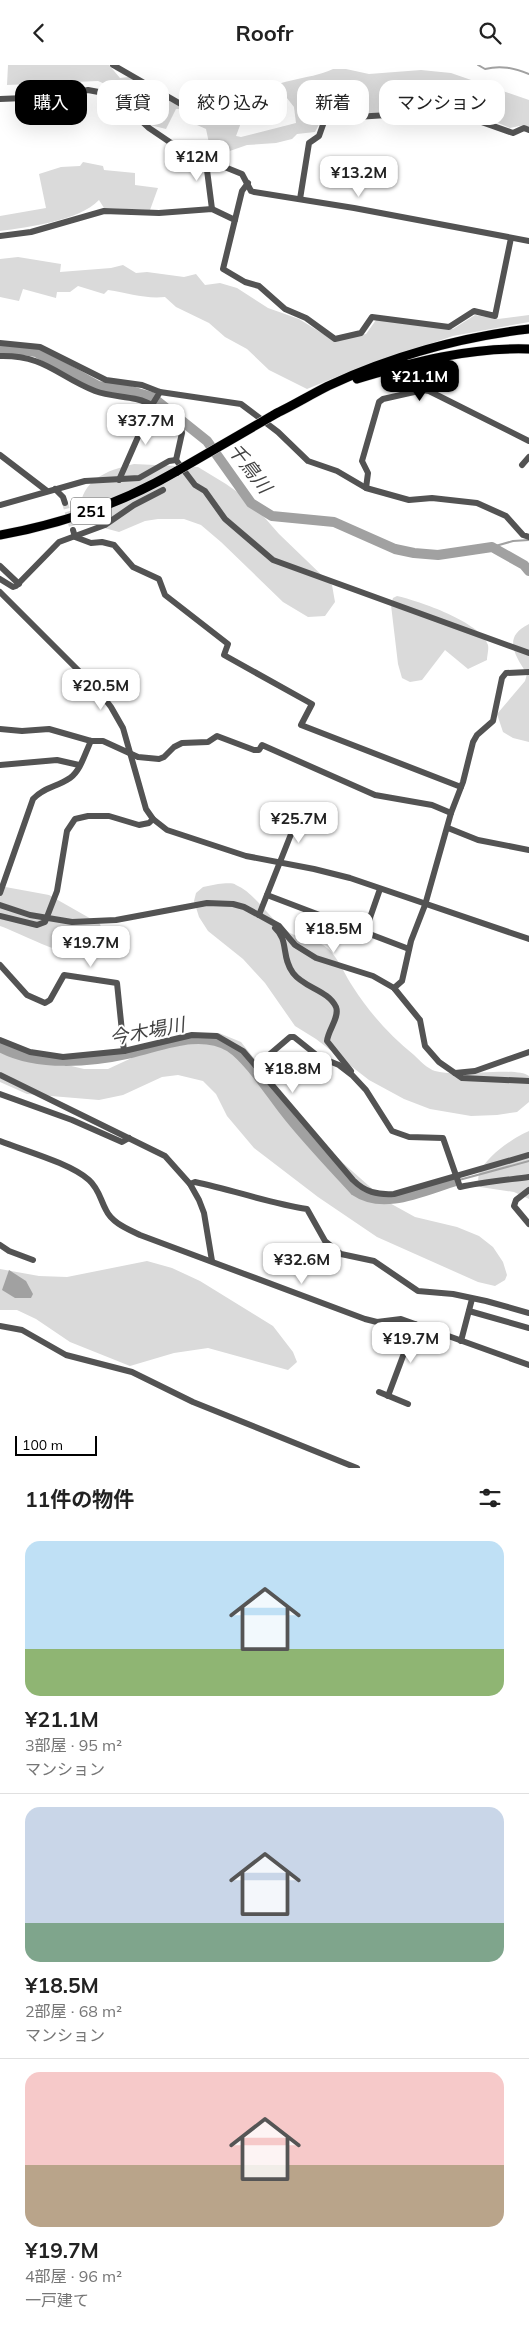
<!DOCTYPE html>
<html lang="ja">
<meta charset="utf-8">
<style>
:root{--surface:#fff;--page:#f2f2f2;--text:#222;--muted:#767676;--line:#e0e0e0;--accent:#000}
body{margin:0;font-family:Mulish,"Noto Sans JP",sans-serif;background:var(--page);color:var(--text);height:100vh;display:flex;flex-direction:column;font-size:19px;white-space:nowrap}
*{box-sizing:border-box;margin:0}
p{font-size:16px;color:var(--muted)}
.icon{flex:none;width:28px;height:28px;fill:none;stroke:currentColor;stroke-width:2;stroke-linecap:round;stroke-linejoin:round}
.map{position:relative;height:1403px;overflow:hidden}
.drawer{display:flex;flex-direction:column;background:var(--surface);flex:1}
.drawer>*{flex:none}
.banner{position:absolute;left:15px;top:15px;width:500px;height:45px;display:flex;gap:10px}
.scale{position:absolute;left:15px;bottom:12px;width:82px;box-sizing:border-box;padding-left:5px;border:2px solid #000;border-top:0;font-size:14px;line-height:18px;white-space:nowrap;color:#000;-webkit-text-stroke:4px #fff;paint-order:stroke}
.price{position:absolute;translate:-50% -42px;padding:0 11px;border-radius:10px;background:#fff;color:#222;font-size:16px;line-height:32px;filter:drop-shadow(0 1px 2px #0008)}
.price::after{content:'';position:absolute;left:50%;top:30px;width:15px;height:11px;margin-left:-8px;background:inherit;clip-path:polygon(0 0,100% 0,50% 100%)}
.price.active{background:var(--accent);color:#fff}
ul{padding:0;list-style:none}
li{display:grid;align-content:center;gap:10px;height:265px;padding:0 25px}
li+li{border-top:1px solid var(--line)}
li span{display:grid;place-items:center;height:155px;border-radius:15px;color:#555}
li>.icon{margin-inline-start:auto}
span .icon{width:90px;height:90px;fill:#fffc;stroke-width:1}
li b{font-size:21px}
h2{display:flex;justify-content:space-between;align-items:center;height:60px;padding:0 25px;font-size:21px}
.chip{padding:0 18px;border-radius:15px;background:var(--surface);box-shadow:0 5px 20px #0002;font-size:18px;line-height:45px}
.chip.active{background:var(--accent);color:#fff}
header{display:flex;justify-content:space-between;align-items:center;height:65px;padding:0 25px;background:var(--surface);font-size:22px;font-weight:700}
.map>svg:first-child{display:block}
.green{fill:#dadada}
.water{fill:#a1a1a1}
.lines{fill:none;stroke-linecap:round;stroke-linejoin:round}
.stream{stroke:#a1a1a1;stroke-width:2}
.river{stroke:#a1a1a1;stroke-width:10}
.minor-tunnel{stroke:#d9d9d9;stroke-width:6;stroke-dasharray:6 3;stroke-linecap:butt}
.highway-casing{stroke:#dbdbdb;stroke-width:10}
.minor{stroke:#535353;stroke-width:6}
.highway{stroke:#000;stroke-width:9}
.highway-bridge-casing{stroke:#dbdbdb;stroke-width:10;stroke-linecap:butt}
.highway-bridge{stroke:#000;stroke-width:9}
.labels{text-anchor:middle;stroke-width:4;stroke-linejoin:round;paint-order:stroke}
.shield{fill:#fff;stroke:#4c4c4c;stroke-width:1}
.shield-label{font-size:16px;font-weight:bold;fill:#000}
.water-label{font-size:19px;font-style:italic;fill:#424242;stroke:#fff}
</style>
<header><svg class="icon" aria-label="back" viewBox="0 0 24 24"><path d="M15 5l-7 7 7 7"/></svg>Roofr<svg class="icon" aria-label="search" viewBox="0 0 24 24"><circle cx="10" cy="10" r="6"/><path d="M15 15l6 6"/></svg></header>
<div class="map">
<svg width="529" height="1403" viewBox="0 0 529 1403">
<rect width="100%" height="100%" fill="#fff"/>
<g class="green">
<polygon points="8,0 109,0 120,13 129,12 187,44 176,44 166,64 150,60 112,22 98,16 7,20"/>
<path d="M 333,4 L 346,4 L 369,9 L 421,5 L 451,8 L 529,35 L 529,62 L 524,60 L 510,63 L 456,40 L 449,43 L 424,34 L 384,47 L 323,52 L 315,67 L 297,69 L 292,74 L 276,78 L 247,80 L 224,88 L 208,89 L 206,80 L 209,78 L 206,64 L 197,60 L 196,54 C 224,53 226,60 248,39 L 236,71 L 241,72 L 296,58 L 294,42 L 283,28 L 260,41 L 252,55 L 248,54 C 250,48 251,40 254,35 C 272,12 309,16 333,4 Z"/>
<path d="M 83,97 L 103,101 L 104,105 L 135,108 L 135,120 L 158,123 L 150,145 L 104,143 L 99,135 C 79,156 28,162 0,166 L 0,151 L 46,143 L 39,109 L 61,102 L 80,101 Z"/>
<path d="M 18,192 L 61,199 L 60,207 L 111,203 L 123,200 L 136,208 L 147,207 L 184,212 L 196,209 L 205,220 L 220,218 L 237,223 L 268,243 L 299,254 L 333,275 L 366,269 L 376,255 L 453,264 L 475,250 L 498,254 L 529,250 L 529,257 L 453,271 L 356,304 L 307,324 L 269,305 L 247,284 L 225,272 L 209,258 L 176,242 L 165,232 C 144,234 129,228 108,225 L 104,229 L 78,221 L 70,227 L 57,227 L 56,233 L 23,224 L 19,236 L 0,232 L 0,194 Z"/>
<path d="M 134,399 L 198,402 L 226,419 L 250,436 L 279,469 L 332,520 L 335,537 L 325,551 L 308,552 L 283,537 L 221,477 L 201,460 L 184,454 L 158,454 L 145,456 L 119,467 L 86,458 L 80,452 C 78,417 103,406 134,399 Z"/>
<path d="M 397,531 C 419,536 481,557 488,580 C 489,584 487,591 487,595 L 468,604 L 445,585 L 422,615 L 410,617 L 402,613 L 398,599 L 391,540 L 393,533 Z"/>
<path d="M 529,559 L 529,677 L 513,673 L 503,667 L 497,649 L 525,616 L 527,609 C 515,590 502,572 529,559 Z"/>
<path d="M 218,819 C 223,819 232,817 236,820 C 257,829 270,856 290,868 C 307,877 319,872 333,889 C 341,899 346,912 353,922 C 369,947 390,971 414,990 C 419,995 428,1004 435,1006 C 458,1013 515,1001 529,1011 L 529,1037 L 517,1047 L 497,1050 L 471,1051 L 430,1044 L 404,1034 L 369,1015 L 316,974 L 295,961 L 265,918 L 243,894 L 208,866 L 199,852 L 194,836 L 196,828 L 203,822 Z"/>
<path d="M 0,821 L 49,830 L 100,859 C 103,868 108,880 102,889 C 91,906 16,866 0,861 Z"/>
<polygon points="193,968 219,968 241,977 309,1062 343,1098 386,1136 415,1152 457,1162 479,1171 493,1182 503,1197 507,1210 505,1215 495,1221 478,1217 377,1172 318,1132 254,1083 227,1051 216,1029 203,1016 178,1010 162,1012 123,1030 99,1035 27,1029 0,1017 0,984 84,1004 108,1004 177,972"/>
<path d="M 529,1066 L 529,1134 L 514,1127 L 480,1122 C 469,1102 512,1073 529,1066 Z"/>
<polygon points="147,1196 172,1203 200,1216 273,1261 293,1287 297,1297 288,1305 208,1283 174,1288 130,1301 70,1277 36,1254 17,1245 0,1245 0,1204 39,1211 67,1212"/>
</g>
<polygon class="water" points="9,1205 26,1216 33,1229 31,1233 15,1233 2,1225"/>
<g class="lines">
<g class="stream">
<path d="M 478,0 L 485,4 C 501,0 514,3 529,9"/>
<polyline points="492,482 513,476 529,475"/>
<polyline points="459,1115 529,1096"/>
</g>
<g class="river">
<polyline points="0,285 24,285 36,287 98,321 131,326 152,332 207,376 251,438 272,451 334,457 395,484 414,488 438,490 492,482 524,500 529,506"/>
<path d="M 0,982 C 37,1002 91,997 131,988 C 162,981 200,964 230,982 C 250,995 273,1033 289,1052 C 310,1078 333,1102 355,1126 C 384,1146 425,1125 456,1116"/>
</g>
<polyline class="minor-tunnel" points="65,438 73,465"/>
<g class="highway-casing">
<g id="highway">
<path d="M 357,314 C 413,297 470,282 529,284"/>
<path d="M 277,348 C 294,340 310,330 328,321 C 390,292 461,272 529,264"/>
<path d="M 0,470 C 62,459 122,438 177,406"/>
</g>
</g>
<g class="minor">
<path d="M 113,0 L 205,53 C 225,57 237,46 252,34"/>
<polyline points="0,34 50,32 88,25 104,28 119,35 149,63 180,84 242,109 251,126 254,127 354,143 529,176"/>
<polyline points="198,96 206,101 207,105 212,144"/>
<polyline points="248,118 242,126 223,204 245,217 259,221 285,244 306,253 335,274 361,268 372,252 449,262 474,246 495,251 511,173"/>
<polyline points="300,134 309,78 319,71 325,54 387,50 422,36 513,68 524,63 529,65"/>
<polyline points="0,171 31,167 104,146 159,148 212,144 235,155"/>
<polyline points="0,278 40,282 106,315 142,320 160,327 241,339 278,367 308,396 337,406 366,423 409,435 432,433 477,438 506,451 523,470 529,472"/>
<path d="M 0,291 C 45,290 57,311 95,326 C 108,331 123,331 136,334 C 151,337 171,351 181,362 L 182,368 L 176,395"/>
<polyline points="0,390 47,426"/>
<polyline points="522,400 529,392"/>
<polyline points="119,415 152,340 160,327"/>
<polyline points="366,423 368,408 362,396 379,337 383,334 423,325 429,326 529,376"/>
<polyline points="55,424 63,432 65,438"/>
<polyline points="0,440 85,416 139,413 169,396 176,395 195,420 205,426 225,454 273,495 529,588"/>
<polyline points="73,465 75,472 91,478 102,477 114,480 133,502 159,514 165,530 228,579 224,590 312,639 301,660 461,722"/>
<polyline points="0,501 19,519"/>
<polyline points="0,514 13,522 16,521 59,477 105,460 134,440 163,425"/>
<polyline points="0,527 98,625 111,642 123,663 146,744 153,754 167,765 246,791 314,804 350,813 529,874"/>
<polyline points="0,664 22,666 49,664 91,676 103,676 138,692 159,694 164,692 174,682 182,678 208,677 217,671 254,685 259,685 262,680 375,730 432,740 451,748"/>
<polyline points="0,700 57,695 79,700"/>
<polyline points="448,763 478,775 529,785"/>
<path d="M 0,828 L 33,734 C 44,722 57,722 70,713 C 81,705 85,688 91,676"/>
<polyline points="267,830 409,884"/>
<polyline points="0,840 30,850 72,857 116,855 207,838 233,839 244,842 279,861 295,880 316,893 373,911 394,923 420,955 425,981 439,997 462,1013 529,1016"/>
<polyline points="259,850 297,754"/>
<polyline points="0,851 37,860 45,857 57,826 67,766 75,754 88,751 109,751 139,760 149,758 153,754"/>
<path d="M 275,863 C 289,875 281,892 293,908 C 304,923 328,925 336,942 C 340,952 328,965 327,976 L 351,1006"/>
<polyline points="365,867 380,824"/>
<polyline points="0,900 27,930 45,938 50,935 64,910 117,918 124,986"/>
<polyline points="394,923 402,916 411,876 425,840 451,748 463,717 473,677 477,670 493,656 502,613 506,608 529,607"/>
<path d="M 0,975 L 30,987 L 63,992 L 124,986 L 192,970 L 217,971 L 243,986 L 353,1115 C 365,1127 377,1130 394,1129 L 529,1090"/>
<path d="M 256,1001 L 290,972 L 294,972 L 319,992 L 339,1000 L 352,1010 L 366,1025 L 392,1066 L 409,1072 L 443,1073 L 460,1122 C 483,1117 506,1115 529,1112"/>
<polyline points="455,1008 475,1006 529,987"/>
<polyline points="0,1010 165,1091 190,1119 199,1135 204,1148 212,1196"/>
<polyline points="0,1029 72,1055 122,1077 129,1073"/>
<path d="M 0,1076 C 25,1086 70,1098 89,1115 C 99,1124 100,1134 106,1145 C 112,1158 128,1164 140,1170 L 365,1254 L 377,1257 L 401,1254 L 529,1300"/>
<path d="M 190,1119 L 195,1117 C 233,1125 269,1138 307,1144 L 325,1176 L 341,1189 L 374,1196 L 418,1226 L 453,1229 L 486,1236 L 529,1248"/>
<polyline points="529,1125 516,1135 514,1141 529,1159"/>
<polyline points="0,1180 9,1186 33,1195"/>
<polyline points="469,1246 529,1263"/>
<polyline points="0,1261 22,1265 66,1290 132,1307 193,1337 357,1403"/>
<polyline points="461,1276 472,1234"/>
<polyline points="379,1327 408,1339"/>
<polyline points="388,1331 415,1259"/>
</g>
<use href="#highway" class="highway"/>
<g class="highway-bridge-casing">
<polyline id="highway-bridge" points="177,406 277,348"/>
</g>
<use href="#highway-bridge" class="highway-bridge"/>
</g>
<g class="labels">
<rect class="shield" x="71" y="432.5" width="40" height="27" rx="4"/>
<g class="shield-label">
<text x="91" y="452">251</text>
</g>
<g class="water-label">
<text transform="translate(250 403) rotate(52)" y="7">千鳥川</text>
<text transform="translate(147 966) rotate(-11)" y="7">今木場川</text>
</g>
</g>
</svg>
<div class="scale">100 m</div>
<b class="price" style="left:197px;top:117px">¥12M</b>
<b class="price" style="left:359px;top:133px">¥13.2M</b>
<b class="price active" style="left:420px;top:337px">¥21.1M</b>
<b class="price" style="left:146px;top:381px">¥37.7M</b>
<b class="price" style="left:101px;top:646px">¥20.5M</b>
<b class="price" style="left:299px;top:779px">¥25.7M</b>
<b class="price" style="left:334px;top:889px">¥18.5M</b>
<b class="price" style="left:91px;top:903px">¥19.7M</b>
<b class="price" style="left:293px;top:1029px">¥18.8M</b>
<b class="price" style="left:302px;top:1220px">¥32.6M</b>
<b class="price" style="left:411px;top:1299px">¥19.7M</b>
<div class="banner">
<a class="chip active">購入</a>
<a class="chip">賃貸</a>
<a class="chip">絞り込み</a>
<a class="chip">新着</a>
<a class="chip">マンション</a>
</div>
</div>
<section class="drawer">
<h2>11件の物件<svg class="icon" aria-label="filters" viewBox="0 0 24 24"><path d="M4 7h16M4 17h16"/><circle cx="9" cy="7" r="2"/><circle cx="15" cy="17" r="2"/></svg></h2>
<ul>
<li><span style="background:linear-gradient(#bfe0f5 70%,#8fb573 0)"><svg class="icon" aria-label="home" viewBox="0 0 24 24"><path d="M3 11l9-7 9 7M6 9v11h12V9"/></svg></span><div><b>¥21.1M</b><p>3部屋 · 95 m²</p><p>マンション</p></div></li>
<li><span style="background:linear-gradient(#c9d6e8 75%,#7fa58c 0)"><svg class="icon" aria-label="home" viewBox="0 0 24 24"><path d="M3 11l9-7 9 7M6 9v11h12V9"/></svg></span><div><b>¥18.5M</b><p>2部屋 · 68 m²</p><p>マンション</p></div></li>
<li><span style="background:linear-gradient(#f6c9c9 60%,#b9a48a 0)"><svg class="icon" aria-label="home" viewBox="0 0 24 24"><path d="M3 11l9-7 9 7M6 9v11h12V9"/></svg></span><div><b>¥19.7M</b><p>4部屋 · 96 m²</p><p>一戸建て</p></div></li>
</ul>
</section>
